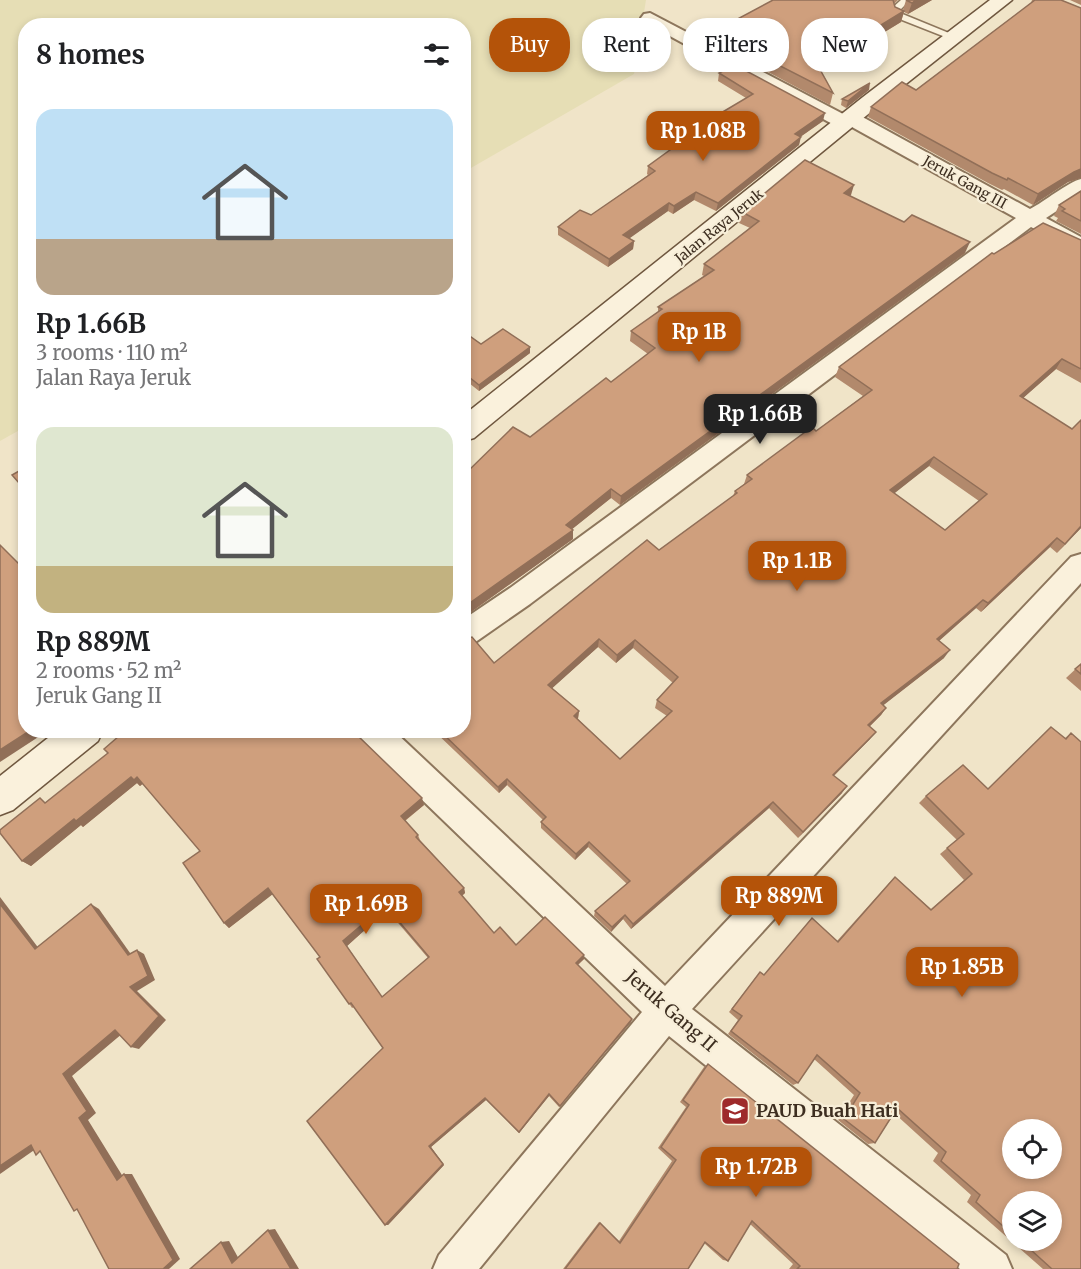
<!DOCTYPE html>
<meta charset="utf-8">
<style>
:root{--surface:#fff;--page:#f2f2f2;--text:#202124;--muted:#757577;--accent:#b45309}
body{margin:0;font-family:Merriweather,serif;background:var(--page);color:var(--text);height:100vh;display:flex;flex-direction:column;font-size:22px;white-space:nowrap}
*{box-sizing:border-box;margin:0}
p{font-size:20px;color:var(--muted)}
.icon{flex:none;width:33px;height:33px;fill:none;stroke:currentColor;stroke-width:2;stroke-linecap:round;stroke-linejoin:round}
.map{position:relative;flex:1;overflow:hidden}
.details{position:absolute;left:18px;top:18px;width:453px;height:720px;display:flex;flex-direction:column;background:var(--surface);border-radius:24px;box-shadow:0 3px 9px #0003}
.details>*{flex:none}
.banner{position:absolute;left:489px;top:18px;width:501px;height:54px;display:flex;gap:12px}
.tools{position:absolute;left:1002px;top:1119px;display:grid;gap:12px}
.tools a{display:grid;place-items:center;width:60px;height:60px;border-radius:50%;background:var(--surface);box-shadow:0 3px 9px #0003;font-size:30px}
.price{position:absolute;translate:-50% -51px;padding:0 14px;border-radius:12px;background:var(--accent);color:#fff;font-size:20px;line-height:39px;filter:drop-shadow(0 2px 3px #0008)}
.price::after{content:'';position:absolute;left:50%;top:36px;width:18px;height:14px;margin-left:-9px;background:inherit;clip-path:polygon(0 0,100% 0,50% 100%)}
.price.active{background:#222;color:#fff}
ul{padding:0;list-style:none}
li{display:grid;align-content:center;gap:12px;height:318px;padding:0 18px}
li span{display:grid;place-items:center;height:186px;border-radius:18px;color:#555}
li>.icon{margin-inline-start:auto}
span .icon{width:108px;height:108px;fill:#fffc;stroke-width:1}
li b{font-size:26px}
h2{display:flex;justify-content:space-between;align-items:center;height:72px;padding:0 18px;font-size:26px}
.tag{padding:0 21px;border-radius:24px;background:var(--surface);box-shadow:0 3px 9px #0003;font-size:21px;line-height:54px}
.tag.active{background:var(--accent);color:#fff}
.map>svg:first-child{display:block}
.farmland{fill:#e6deb5}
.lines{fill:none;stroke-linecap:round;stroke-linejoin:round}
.lane-casing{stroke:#8d765c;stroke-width:3}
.street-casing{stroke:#8d765c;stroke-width:4}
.secondary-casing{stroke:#6f573f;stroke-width:3}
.lane{fill:#faf1dc;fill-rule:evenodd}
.street{fill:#faf1dc;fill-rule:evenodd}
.secondary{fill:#faf1dc;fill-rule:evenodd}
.wall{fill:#b2896c;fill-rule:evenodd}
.shaded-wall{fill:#916f58}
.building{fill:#cf9f7d;stroke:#916f58;stroke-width:1.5;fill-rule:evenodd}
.labels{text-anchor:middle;stroke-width:4.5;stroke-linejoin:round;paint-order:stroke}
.far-street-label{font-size:14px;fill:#3d2e20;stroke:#f7eed8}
.near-street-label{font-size:18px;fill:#3d2e20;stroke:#f7eed8}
.near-poi-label{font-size:18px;font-weight:bold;fill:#3d2e20;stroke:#f7eed8;text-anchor:start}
</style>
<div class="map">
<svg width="1081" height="1269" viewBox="0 0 1081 1269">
<rect width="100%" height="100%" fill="#f0e4c8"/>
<polygon class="farmland" points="0,0 646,0 634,74 464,172 464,26 26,26 25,427 0,441"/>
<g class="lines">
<g class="lane-casing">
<polygon id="lane" points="901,0 910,0 900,10 900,13 961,38 953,40 892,16 891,9"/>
</g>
<g class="street-casing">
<g id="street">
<path d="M 650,13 L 843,114 L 850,112 L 857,114 L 1030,209 C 1044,202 1068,182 1081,179 L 1081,195 L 1046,218 L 1081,237 L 1081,253 L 1031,227 L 530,604 L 474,643 L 464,646 L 464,619 L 510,588 L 1016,218 L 852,127 L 838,127 L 644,22 L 641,18 L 644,14 Z"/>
<polygon points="1081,554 1081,583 692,1009 1006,1255 1012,1269 960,1269 669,1036 479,1269 433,1269 439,1255 642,1012 360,740 356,730 393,730 665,986 1071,557"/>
</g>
</g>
<g class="secondary-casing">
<g id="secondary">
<polygon points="990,0 1012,0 878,106 474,438 464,441 464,415 863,97"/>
<polygon points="58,730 103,730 98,741 13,810 0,815 0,776"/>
</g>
</g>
<use href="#lane" class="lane"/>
<use href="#street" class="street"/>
<use href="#secondary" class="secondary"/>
</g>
<g class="wall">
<polygon points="773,0 898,0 894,4 895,7 903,10 906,0 932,0 908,14 904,12 901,22 821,71 833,93 830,105 753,64 755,53 759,51 728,35 730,23"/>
<polygon points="1032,0 1061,0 1081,8 1081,178 1068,182 1033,205 1004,189 1002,190 988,183 868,117 871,107 916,90 1031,3"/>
<polygon points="1070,0 1081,0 1081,5"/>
<polygon points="719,73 823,121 800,137 799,145 716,211 694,200 673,214 668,211 629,238 634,241 633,249 608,267 558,235 558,227 591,215 648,175 647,174 648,166 746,98 718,81"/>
<polygon points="869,90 846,108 841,105 842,99"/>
<polygon points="1081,191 1081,234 1056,221 1058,218 1054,216 1059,205"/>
<polygon points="851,195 850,196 965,253 620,505 611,498 572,529 573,530 573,539 464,617 464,473 465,474 530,437 611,382 648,354 630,341 631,331 658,312 658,307 704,276 702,275 704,264 750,228 739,223 742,212"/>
<path d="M 1081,240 L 1081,383 L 1056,369 L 1023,398 L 1072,429 L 1081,420 L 1081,528 L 1057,553 L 1050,547 L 981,612 L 976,608 L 939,641 L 944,658 L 883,705 L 886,708 L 881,715 L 869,727 L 870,739 L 834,776 L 842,793 L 798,838 L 769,808 L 631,929 L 623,919 L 611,932 L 594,916 L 595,911 L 627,884 L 588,847 L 575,860 L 541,828 L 541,822 L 543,820 L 507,785 L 499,793 L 433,730 L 464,730 L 494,663 L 659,550 L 733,496 L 735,491 L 744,484 L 747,475 L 816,431 L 863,396 L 835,377 L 839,367 L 994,254 ZM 929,466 L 979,501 L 945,530 L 894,493 ZM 598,647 L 616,663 L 633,648 L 673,683 L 657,700 L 655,708 L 667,716 L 620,759 L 578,719 L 579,711 L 552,688 Z"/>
<polygon points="464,332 481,344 530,347 530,353 479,391 464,379"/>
<polygon points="1081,664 1081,691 1066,678"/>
<path d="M 1071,733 L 1081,1269 L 1043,1269 L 967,1202 L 971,1195 L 933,1161 L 938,1153 L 894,1113 L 875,1143 L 868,1144 L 838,1120 L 854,1095 L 814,1059 L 798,1083 L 793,1085 L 728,1034 L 738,1020 L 729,1012 L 756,977 L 760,972 L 764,975 L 812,918 L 837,941 L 889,883 L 895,877 L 931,909 L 964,880 L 940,854 L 957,840 L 919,803 L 926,796 L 988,789 L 1065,738 ZM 1012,1202 L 1052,1240 L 1012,1240 Z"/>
<path d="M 356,735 L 424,805 L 405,821 L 418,835 L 420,840 L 464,888 L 465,893 L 462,896 L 494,933 L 516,945 L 584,955 L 584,959 L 578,965 L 631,1022 L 559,1107 L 549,1096 L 519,1133 L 486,1100 L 431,1147 L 444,1165 L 388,1225 L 385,1225 L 383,1048 L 354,1007 L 352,1008 L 320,957 L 272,894 L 229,928 L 224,923 L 200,851 L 143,784 L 140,786 L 137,783 L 83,827 L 81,825 L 31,866 L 22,861 L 46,802 ZM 387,910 L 428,958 L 382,997 L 347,946 Z"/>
<polygon points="708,1064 957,1269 789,1269 793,1264 750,1224 728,1261 723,1260 704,1243 688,1269 563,1269 599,1222 619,1241 672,1161 658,1148 686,1107 680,1102 704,1067"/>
</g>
<g class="shaded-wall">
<polygon points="916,0 932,0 908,14 912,3"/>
<polygon points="904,11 901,22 814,75 817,64"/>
<polygon points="870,83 869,90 846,108 848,101"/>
<polygon points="825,113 823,121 793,142 795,134"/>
<polygon points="801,137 799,145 716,211 718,203"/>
<polygon points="1081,169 1081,178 1068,182 1033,205 1038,194 1074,172"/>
<polygon points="854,185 851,195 841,204 844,193"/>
<polygon points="696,192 694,200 673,214 674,206"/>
<polygon points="669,203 668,211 623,243 623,235"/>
<polygon points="634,241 633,249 608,267 609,259"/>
<polygon points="970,242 965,253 620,505 621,496"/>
<polygon points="530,347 530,353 479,391 479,385"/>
<polygon points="1062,359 1056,369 1014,406 1020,396"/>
<polygon points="934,457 929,466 886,500 890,490"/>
<polygon points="611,489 611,498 566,534 566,525"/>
<polygon points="1081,526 1081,528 1057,553"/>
<polygon points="573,530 573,539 464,617 464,607"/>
<polygon points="1057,538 1050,547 981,612 988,603"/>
<polygon points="983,600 976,608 932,647 937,639"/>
<polygon points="599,639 598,647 548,692 548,685"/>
<polygon points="635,640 633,648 616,663 617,655"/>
<polygon points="950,650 944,658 876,711 881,703"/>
<polygon points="886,708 881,715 863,733 868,725"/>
<polygon points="579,711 578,718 574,723 574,716"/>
<polygon points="31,730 49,730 0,762 0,750"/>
<polygon points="876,732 870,739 828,781 833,775"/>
<polygon points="131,777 137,777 143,783 140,786 137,783 83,827 81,825 31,866 22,861 74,819"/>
<polygon points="507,779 507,785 499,793 498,787"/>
<polygon points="847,786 842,793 798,838 803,832"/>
<polygon points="422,798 424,805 403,822 401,816"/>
<polygon points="773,802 769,808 631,929 633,924"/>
<polygon points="589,842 588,847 575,860 576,854"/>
<polygon points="268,888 273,894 229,928 224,923"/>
<polygon points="464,888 465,893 460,897 459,892"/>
<polygon points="0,897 43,954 35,949 0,904"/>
<polygon points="91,904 99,909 135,960 128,955"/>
<polygon points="385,905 387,910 347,946 343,941"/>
<polygon points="625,915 623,919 611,932 612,927"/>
<polygon points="137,950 144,954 155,980 137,991 166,1020 139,1049 131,1047 130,987"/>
<polygon points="584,955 584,959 575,967 576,963"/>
<polygon points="632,1019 631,1022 559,1107 560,1106"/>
<polygon points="115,1030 123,1033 72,1076 96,1113 88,1120 125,1180 117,1180 79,1118 63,1074"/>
<polygon points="549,1094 549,1096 519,1133 519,1132"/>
<polygon points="485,1098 486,1100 431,1147 444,1165 388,1225 385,1225 429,1146"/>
<polygon points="31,1145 40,1146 0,1174 0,1166"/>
<polygon points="124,1174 132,1174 180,1259 169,1269 163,1269"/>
<polygon points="275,1229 299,1269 291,1269 268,1230"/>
<polygon points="229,1241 240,1261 232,1263 221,1242"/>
</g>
<g class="building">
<polygon points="773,0 893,0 895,7 904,11 817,64 833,93 755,53 771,46 730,23"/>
<polygon points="906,0 916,0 912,3"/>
<polygon points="1035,0 1061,0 1081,8 1081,169 1074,172 1038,194 1008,178 1007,180 992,173 871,107 902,82 916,90"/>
<polygon points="735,65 825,113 795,134 801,137 718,203 696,192 674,206 669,203 623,235 634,241 609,259 558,227 580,210 591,215 655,171 648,166 721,113 753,94 719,73"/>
<polygon points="870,83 848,101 842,99"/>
<polygon points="805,160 854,185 844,193 904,222 912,215 970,242 621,496 611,489 566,525 573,530 464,607 464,473 465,474 513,427 530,437 606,378 611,382 655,348 631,331 662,309 658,307 714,270 704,264 759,221 742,212"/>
<polygon points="1081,191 1081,221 1062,211 1065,209 1059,205"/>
<path d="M 1043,223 L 1081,240 L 1081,369 L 1062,359 L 1020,396 L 1072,429 L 1081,420 L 1081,526 L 1065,544 L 1057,538 L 988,603 L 983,600 L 937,639 L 950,650 L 881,703 L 886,708 L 868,725 L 876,732 L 833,775 L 847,786 L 803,832 L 773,802 L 633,924 L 625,915 L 612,927 L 595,911 L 630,881 L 589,842 L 576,854 L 541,822 L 546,817 L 507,779 L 498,787 L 439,730 L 464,730 L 464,639 L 472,637 L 494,663 L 647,540 L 659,550 L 737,493 L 735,491 L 752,479 L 747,475 L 812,427 L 816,431 L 872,390 L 839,367 L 992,253 L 994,254 ZM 934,457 L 987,494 L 945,530 L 890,490 ZM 599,639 L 617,655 L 635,640 L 678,677 L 657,700 L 672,711 L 620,759 L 574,716 L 579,711 L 548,685 Z"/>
<polygon points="503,329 530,347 479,385 464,373 464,332 481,344"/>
<polygon points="26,467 26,491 12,475"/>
<polygon points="0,545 26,571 26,730 31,730 0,750"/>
<polygon points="1081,664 1081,674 1075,669"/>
<path d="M 1051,727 L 1066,739 L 1071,733 L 1081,742 L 1081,1269 L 1052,1269 L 1020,1240 L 1052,1240 L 1052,1202 L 1012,1202 L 1012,1234 L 976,1202 L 980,1195 L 941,1161 L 946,1152 L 897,1108 L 875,1143 L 844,1119 L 860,1093 L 817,1055 L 798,1083 L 731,1031 L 742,1016 L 732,1009 L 760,972 L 764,975 L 812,918 L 838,942 L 895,877 L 931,910 L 972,874 L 947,848 L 964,834 L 926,796 L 963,765 L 988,789 ZM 1012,1130 L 1052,1130 L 1052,1168 L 1012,1168 Z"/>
<path d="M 126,730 L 354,730 L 356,734 L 422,798 L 401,816 L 418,835 L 416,837 L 464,888 L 459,892 L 494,933 L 500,927 L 516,945 L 545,917 L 584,955 L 576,963 L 632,1019 L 560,1106 L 549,1094 L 519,1132 L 485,1098 L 429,1146 L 443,1164 L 385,1225 L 307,1121 L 383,1048 L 351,1003 L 349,1004 L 317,959 L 320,957 L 268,888 L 224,923 L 183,863 L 200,851 L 137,777 L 134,780 L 131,777 L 76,821 L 74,819 L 22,861 L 0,833 L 0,830 L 40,798 L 45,803 L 108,753 L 104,749 ZM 385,905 L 429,957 L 382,997 L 343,941 Z"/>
<polygon points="0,904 35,949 91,904 128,955 137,950 148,976 130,987 159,1016 131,1047 115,1030 63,1074 87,1111 79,1118 117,1180 124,1174 173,1260 163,1269 109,1269 77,1209 74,1211 40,1151 36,1155 31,1145 0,1166"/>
<polygon points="708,1064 959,1264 957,1269 797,1269 800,1266 752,1221 728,1261 705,1242 688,1269 565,1269 600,1223 620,1243 676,1160 661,1147 689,1105 683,1100"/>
<polygon points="268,1230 291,1269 190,1269 221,1242 232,1263"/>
</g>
<defs>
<g id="school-square" transform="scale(1.5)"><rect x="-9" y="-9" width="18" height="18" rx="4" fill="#9e2a2b" stroke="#f7eed8"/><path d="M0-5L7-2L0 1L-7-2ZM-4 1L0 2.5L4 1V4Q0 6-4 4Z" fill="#fff"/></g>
</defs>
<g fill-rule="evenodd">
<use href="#school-square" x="735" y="1111"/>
</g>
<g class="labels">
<g class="far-street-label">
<text transform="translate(965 182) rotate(29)" y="5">Jeruk Gang III</text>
<text transform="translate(719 226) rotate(-39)" y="5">Jalan Raya Jeruk</text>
</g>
<g class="near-street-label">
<text transform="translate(671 1011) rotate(41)" y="6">Jeruk Gang II</text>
</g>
<g class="near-poi-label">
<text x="756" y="1117">PAUD Buah Hati</text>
</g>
</g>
</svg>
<div class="tools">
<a><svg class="icon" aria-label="locate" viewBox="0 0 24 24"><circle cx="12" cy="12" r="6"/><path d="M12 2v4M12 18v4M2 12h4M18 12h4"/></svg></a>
<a><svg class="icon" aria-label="layers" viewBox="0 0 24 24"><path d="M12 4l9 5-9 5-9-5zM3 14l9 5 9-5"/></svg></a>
</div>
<b class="price" style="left:703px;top:162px">Rp 1.08B</b>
<b class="price" style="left:699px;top:363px">Rp 1B</b>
<b class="price active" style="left:760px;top:445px">Rp 1.66B</b>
<b class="price" style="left:797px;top:592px">Rp 1.1B</b>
<b class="price" style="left:779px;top:927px">Rp 889M</b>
<b class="price" style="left:366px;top:935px">Rp 1.69B</b>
<b class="price" style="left:962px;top:998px">Rp 1.85B</b>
<b class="price" style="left:756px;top:1198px">Rp 1.72B</b>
<div class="banner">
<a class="tag active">Buy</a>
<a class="tag">Rent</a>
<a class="tag">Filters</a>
<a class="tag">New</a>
</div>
<section class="details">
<h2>8 homes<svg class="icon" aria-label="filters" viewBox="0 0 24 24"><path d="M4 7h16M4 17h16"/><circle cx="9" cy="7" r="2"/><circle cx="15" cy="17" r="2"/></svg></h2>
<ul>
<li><span style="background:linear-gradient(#bfe0f5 70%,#b9a48a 0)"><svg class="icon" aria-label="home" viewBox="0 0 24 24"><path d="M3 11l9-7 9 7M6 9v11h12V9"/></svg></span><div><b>Rp 1.66B</b><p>3 rooms · 110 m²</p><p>Jalan Raya Jeruk</p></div></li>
<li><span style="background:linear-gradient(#dfe7d0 75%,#c2b280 0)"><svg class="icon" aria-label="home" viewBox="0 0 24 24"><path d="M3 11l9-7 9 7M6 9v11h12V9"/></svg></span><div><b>Rp 889M</b><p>2 rooms · 52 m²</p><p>Jeruk Gang II</p></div></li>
</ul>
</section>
</div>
